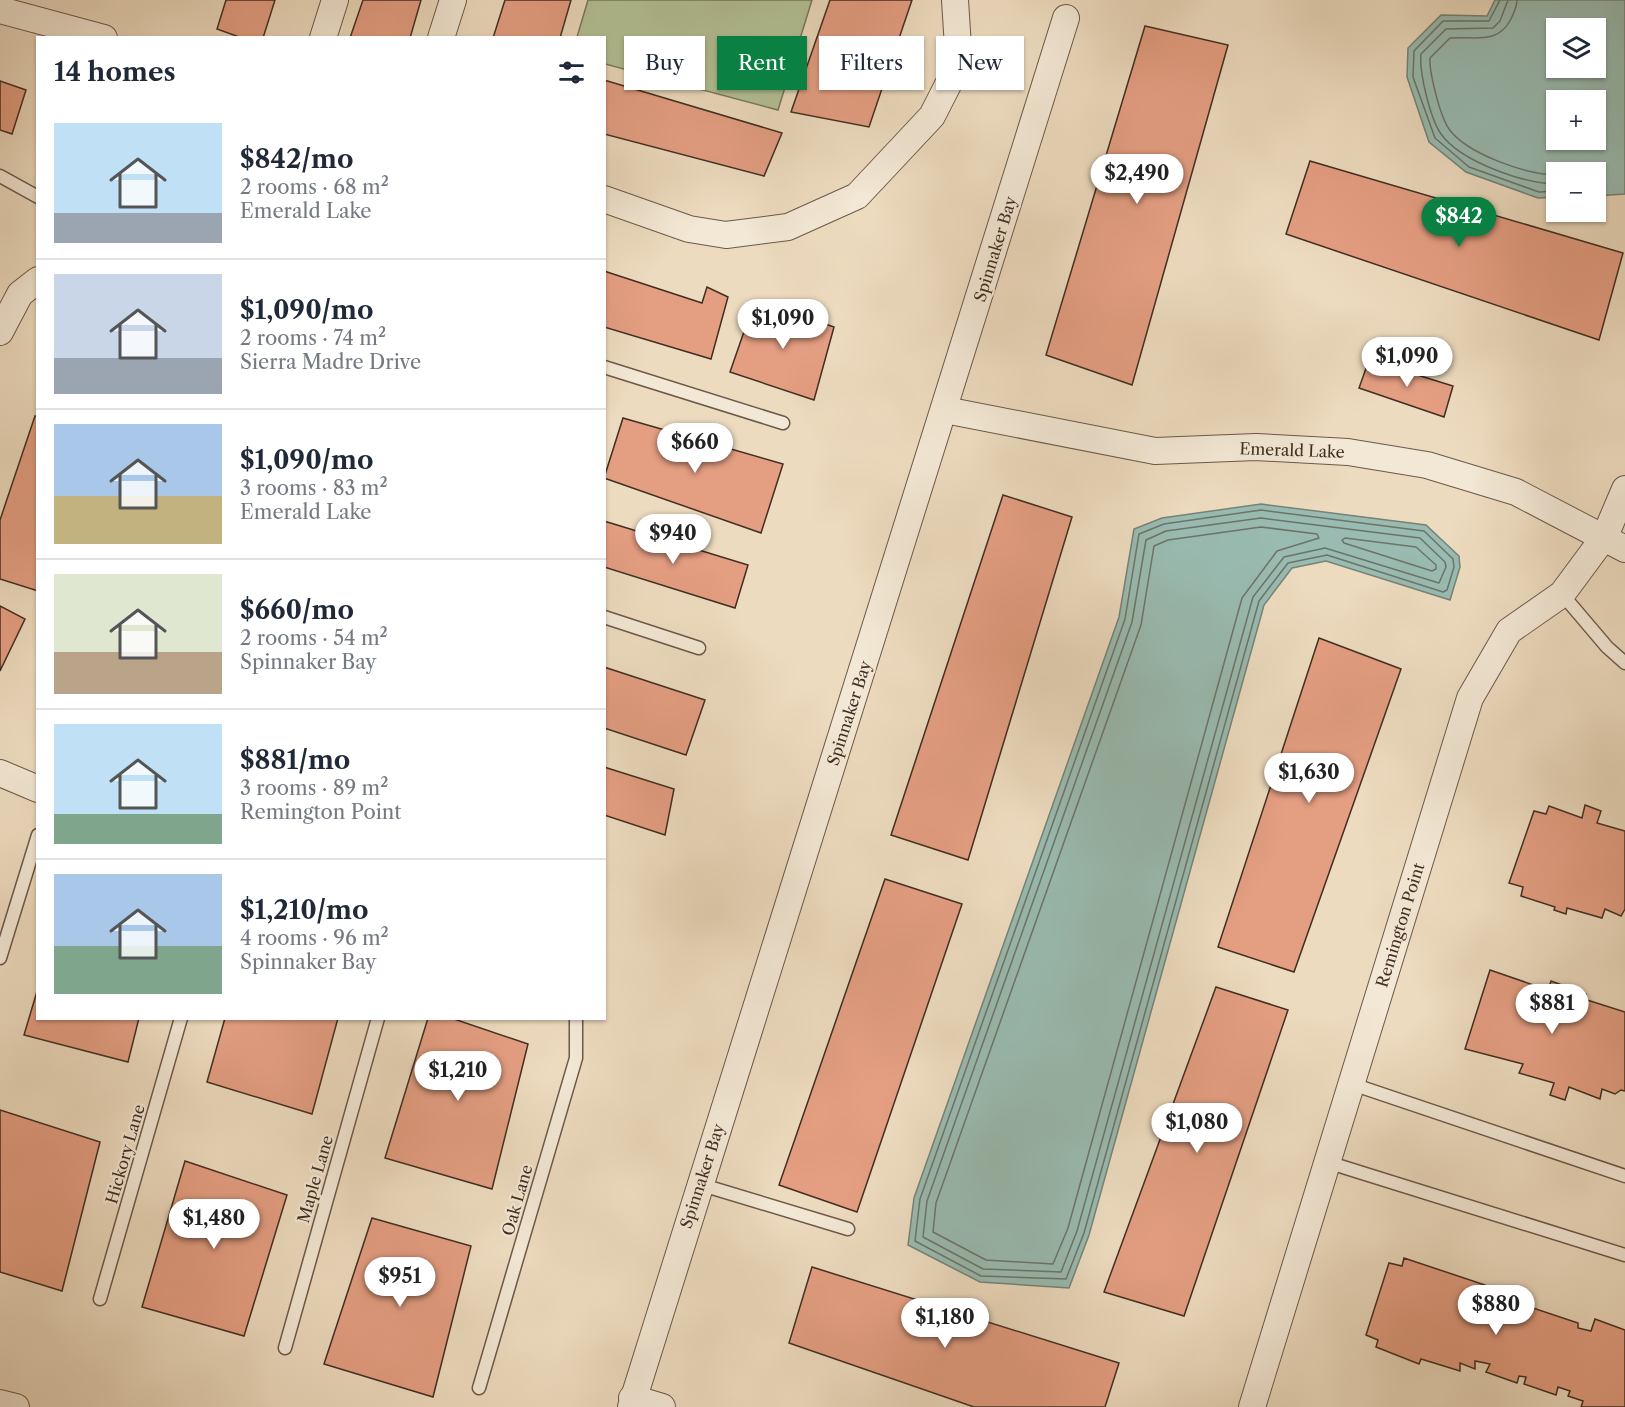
<!DOCTYPE html>
<meta charset="utf-8">
<style>
:root{--surface:#fff;--page:#f6f6f7;--text:#1f2937;--muted:#747a83;--line:#e0e1e3;--accent:#0b8043}
body{margin:0;font-family:"Libre Caslon Text",serif;background:var(--page);color:var(--text);height:100vh;display:flex;flex-direction:column;font-size:22px;white-space:nowrap}
*{box-sizing:border-box;margin:0}
p{font-size:20px;color:var(--muted)}
.icon{flex:none;width:33px;height:33px;fill:none;stroke:currentColor;stroke-width:2;stroke-linecap:round;stroke-linejoin:round}
.map{position:relative;flex:1;overflow:hidden}
.side{position:absolute;left:36px;top:36px;width:570px;height:984px;display:flex;flex-direction:column;background:var(--surface);border-radius:0px;box-shadow:0 2px 4px #0004}
.side>*{flex:none}
.top-card{position:absolute;left:624px;top:36px;width:570px;height:54px;display:flex;gap:12px}
.buttons{position:absolute;left:1546px;top:18px;display:grid;gap:12px}
.buttons a{display:grid;place-items:center;width:60px;height:60px;border-radius:0px;background:var(--surface);box-shadow:0 2px 4px #0004;font-size:30px}
.price{position:absolute;translate:-50% -51px;padding:0 14px;border-radius:21px;background:#fff;color:#222;font-size:20px;line-height:39px;filter:drop-shadow(0 2px 3px #0008)}
.price::after{content:'';position:absolute;left:50%;top:36px;width:18px;height:14px;margin-left:-9px;background:inherit;clip-path:polygon(0 0,100% 0,50% 100%)}
.price.current{background:var(--accent);color:#fff}
ul{padding:0;list-style:none}
li{display:flex;align-items:center;gap:18px;height:150px;padding:0 18px}
li+li{border-top:2px solid var(--line)}
li span{display:grid;place-items:center;flex:none;width:168px;height:120px;border-radius:0px;color:#555}
li>.icon{margin-inline-start:auto}
span .icon{width:72px;height:72px;fill:#fffc;stroke-width:1}
li b{font-size:26px}
h2{display:flex;justify-content:space-between;align-items:center;height:72px;padding:0 18px;font-size:26px}
.chip{padding:0 21px;border-radius:0px;background:var(--surface);box-shadow:0 2px 4px #0004;font-size:21px;line-height:54px}
.chip.current{background:var(--accent);color:#fff}
.map>svg:first-child{display:block}
.green{fill:#b3c196;stroke:#7a785c;stroke-width:1.5}
.water{fill:#99bbb1;stroke:#758378;stroke-width:1.5;fill-rule:evenodd}
.lines{fill:none;stroke-linecap:round;stroke-linejoin:round}
.shore{stroke:#6c746a;stroke-width:1.5}
.building{fill:#e49e82;stroke:#402e22;stroke-width:1.5}
.service-casing{stroke:#6b5949;stroke-width:15}
.minor-casing{stroke:#6b5949;stroke-width:28}
.service{stroke:#f3e8d5;stroke-width:12}
.minor{stroke:#f3e8d5;stroke-width:26}
.labels{text-anchor:middle;stroke-width:4.5;stroke-linejoin:round;paint-order:stroke}
.street-label{font-size:16px;fill:#402e22;stroke:#f3e8d5}
</style>
<div class="map">
<svg width="1625" height="1407" viewBox="0 0 1625 1407">
<rect width="100%" height="100%" fill="#eddbbf"/>
<filter id="stains"><feTurbulence type="fractalNoise" baseFrequency=".00333" numOctaves="4"/><feColorMatrix values="0 0 0 0 .2 0 0 0 0 .09 0 0 0 0 .02 0 0 0 .5 -.17"/></filter>
<radialGradient id="worn" r=".72"><stop offset=".6" stop-color="#630" stop-opacity="0"/><stop offset="1" stop-color="#630" stop-opacity=".3"/></radialGradient>
<polygon class="green" points="588,0 812,0 778,110 605,64 604,38 577,37"/>
<g class="water">
<path d="M 1495,0 L 1625,0 L 1625,194 L 1596,196 L 1596,172 L 1557,172 L 1557,197 L 1538,198 L 1466,172 L 1429,142 L 1407,77 L 1408,48 L 1441,15 L 1487,16 ZM 1557,28 L 1596,28 L 1596,68 L 1557,68 ZM 1557,100 L 1596,100 L 1596,140 L 1557,140 Z"/>
<polygon points="1261,504 1426,525 1459,556 1460,567 1450,600 1326,561 1292,568 1264,605 1089,1235 1069,1288 980,1282 908,1245 914,1198 1119,617 1134,529 1162,518"/>
</g>
<g class="lines">
<g class="shore">
<polyline points="1500,0 1489,21 1443,21 1414,51 1413,77 1435,138 1469,167 1539,192 1557,191"/>
<path d="M 1508,0 L 1500,21 L 1493,28 L 1446,29 L 1421,54 C 1419,72 1430,118 1441,134 C 1461,162 1525,184 1557,184"/>
<path d="M 1517,0 C 1517,7 1514,12 1511,19 C 1498,45 1475,36 1450,38 L 1430,58 C 1429,72 1440,116 1449,129 C 1467,154 1527,175 1557,175"/>
<polygon points="1261,510 1424,531 1453,559 1454,567 1447,590 1443,592 1327,555 1288,563 1259,601 1084,1233 1066,1279 981,1276 915,1241 920,1199 1125,619 1139,534 1164,524"/>
<polygon points="1261,518 1420,538 1445,562 1446,567 1439,583 1325,548 1284,557 1253,597 1077,1231 1061,1272 983,1269 923,1237 927,1201 1132,622 1146,540 1166,531"/>
<polygon points="1261,527 1317,534 1319,538 1277,551 1242,598 1068,1228 1053,1264 986,1260 933,1232 936,1203 1141,625 1154,546 1168,540"/>
<polygon points="1345,538 1416,547 1436,565 1436,569 1432,571 1344,543 1342,540"/>
</g>
</g>
<g class="building">
<polygon points="226,0 275,0 263,38 242,38 217,29"/>
<polygon points="363,0 421,0 410,38 350,38"/>
<polygon points="505,0 571,0 560,38 493,38"/>
<polygon points="830,0 912,0 869,127 791,112"/>
<polygon points="1145,26 1228,45 1132,385 1046,355"/>
<polygon points="604,80 782,133 764,176 604,134"/>
<polygon points="0,81 26,90 12,134 0,130"/>
<polygon points="1310,161 1623,253 1599,340 1286,234"/>
<polygon points="604,271 702,303 707,287 728,297 711,359 604,327"/>
<polygon points="755,300 834,327 814,400 730,372"/>
<polygon points="1369,360 1453,386 1444,417 1359,388"/>
<polygon points="35,416 38,417 38,591 0,579 0,520"/>
<polygon points="623,418 783,464 761,533 604,478"/>
<polygon points="1003,495 1072,517 968,860 891,835"/>
<polygon points="604,521 748,565 735,608 604,567"/>
<polygon points="0,606 25,619 0,671"/>
<polygon points="1319,638 1401,669 1294,972 1218,947"/>
<polygon points="604,667 705,700 686,755 604,728"/>
<polygon points="604,767 674,789 665,835 604,815"/>
<polygon points="1585,805 1601,811 1597,823 1625,831 1625,909 1621,916 1605,909 1602,918 1567,908 1566,914 1554,910 1555,907 1521,896 1523,887 1509,883 1534,811 1546,814 1549,806 1582,818"/>
<polygon points="885,879 962,904 857,1212 779,1185"/>
<polygon points="1490,970 1548,990 1551,981 1586,994 1584,999 1625,1012 1625,1091 1621,1090 1615,1094 1602,1089 1600,1099 1569,1087 1565,1100 1550,1095 1554,1083 1519,1073 1523,1064 1465,1049"/>
<polygon points="1216,987 1288,1010 1184,1316 1104,1292"/>
<polygon points="38,988 38,1018 139,1018 128,1062 24,1035"/>
<polygon points="225,1018 338,1018 312,1114 207,1082"/>
<polygon points="428,1018 451,1018 528,1044 492,1189 385,1158"/>
<polygon points="0,1110 100,1142 62,1291 0,1272"/>
<polygon points="185,1161 287,1195 244,1336 142,1307"/>
<polygon points="372,1218 471,1246 433,1397 324,1364"/>
<polygon points="1404,1258 1485,1285 1484,1294 1495,1298 1495,1305 1508,1309 1512,1301 1578,1323 1578,1328 1591,1331 1595,1319 1625,1330 1625,1407 1581,1407 1583,1401 1568,1396 1570,1391 1558,1387 1556,1395 1524,1384 1526,1377 1519,1376 1517,1383 1486,1372 1490,1364 1475,1361 1475,1369 1460,1363 1460,1371 1421,1359 1419,1364 1376,1347 1378,1340 1366,1335 1389,1263 1402,1266"/>
<polygon points="812,1267 1119,1363 1105,1407 974,1407 789,1343"/>
</g>
<g class="lines">
<g class="service-casing">
<g id="service">
<polyline points="0,176 38,197"/>
<polyline points="604,367 783,423"/>
<polyline points="1562,594 1607,647 1625,663"/>
<polyline points="604,617 699,648"/>
<polyline points="0,958 38,835"/>
<polyline points="1352,1084 1625,1176"/>
<polyline points="1327,1162 1625,1255"/>
<polyline points="699,1184 848,1229"/>
<polyline points="100,1299 181,1018"/>
<polyline points="285,1348 378,1018"/>
<polyline points="479,1388 576,1058 576,1018"/>
</g>
</g>
<g class="minor-casing">
<g id="minor">
<polyline points="0,10 104,38"/>
<polyline points="323,38 335,0"/>
<polyline points="441,38 453,0"/>
<polyline points="604,199 689,229 726,235 788,227 857,196 932,116 959,63 955,0"/>
<polyline points="0,332 20,294 38,280"/>
<polyline points="945,410 1155,451 1256,447 1348,452 1427,465 1516,492 1625,549"/>
<polyline points="0,773 38,789"/>
<polyline points="632,1398 662,1407"/>
<polyline points="0,1403 16,1407"/>
<polyline points="631,1407 1066,18"/>
<polyline points="1252,1407 1470,698 1509,631 1562,594 1605,536 1625,489"/>
</g>
</g>
<use href="#service" class="service"/>
<use href="#minor" class="minor"/>
</g>
<g class="labels">
<g class="street-label">
<text transform="translate(995 249) rotate(-73)" y="6">Spinnaker Bay</text>
<text transform="translate(1292 450) rotate(2)" y="6">Emerald Lake</text>
<text transform="translate(849 713) rotate(-72)" y="6">Spinnaker Bay</text>
<text transform="translate(1400 925) rotate(-73)" y="6">Remington Point</text>
<text transform="translate(125 1154) rotate(-74)" y="6">Hickory Lane</text>
<text transform="translate(702 1176) rotate(-72)" y="6">Spinnaker Bay</text>
<text transform="translate(315 1179) rotate(-74)" y="6">Maple Lane</text>
<text transform="translate(517 1200) rotate(-74)" y="6">Oak Lane</text>
</g>
</g>
<rect width="100%" height="100%" filter="url(#stains)"/>
<rect width="100%" height="100%" fill="url(#worn)"/>
</svg>
<div class="buttons">
<a><svg class="icon" aria-label="layers" viewBox="0 0 24 24"><path d="M12 4l9 5-9 5-9-5zM3 14l9 5 9-5"/></svg></a>
<a>+</a>
<a>−</a>
</div>
<b class="price" style="left:1137px;top:205px">$2,490</b>
<b class="price current" style="left:1459px;top:248px">$842</b>
<b class="price" style="left:783px;top:350px">$1,090</b>
<b class="price" style="left:1407px;top:388px">$1,090</b>
<b class="price" style="left:695px;top:474px">$660</b>
<b class="price" style="left:673px;top:565px">$940</b>
<b class="price" style="left:1309px;top:804px">$1,630</b>
<b class="price" style="left:1552px;top:1035px">$881</b>
<b class="price" style="left:458px;top:1102px">$1,210</b>
<b class="price" style="left:1197px;top:1154px">$1,080</b>
<b class="price" style="left:214px;top:1250px">$1,480</b>
<b class="price" style="left:400px;top:1308px">$951</b>
<b class="price" style="left:1496px;top:1336px">$880</b>
<b class="price" style="left:945px;top:1349px">$1,180</b>
<div class="top-card">
<a class="chip">Buy</a>
<a class="chip current">Rent</a>
<a class="chip">Filters</a>
<a class="chip">New</a>
</div>
<section class="side">
<h2>14 homes<svg class="icon" aria-label="filters" viewBox="0 0 24 24"><path d="M4 7h16M4 17h16"/><circle cx="9" cy="7" r="2"/><circle cx="15" cy="17" r="2"/></svg></h2>
<ul>
<li><span style="background:linear-gradient(#bfe0f5 75%,#9aa5b1 0)"><svg class="icon" aria-label="home" viewBox="0 0 24 24"><path d="M3 11l9-7 9 7M6 9v11h12V9"/></svg></span><div><b>$842/mo</b><p>2 rooms · 68 m²</p><p>Emerald Lake</p></div></li>
<li><span style="background:linear-gradient(#c9d6e8 70%,#9aa5b1 0)"><svg class="icon" aria-label="home" viewBox="0 0 24 24"><path d="M3 11l9-7 9 7M6 9v11h12V9"/></svg></span><div><b>$1,090/mo</b><p>2 rooms · 74 m²</p><p>Sierra Madre Drive</p></div></li>
<li><span style="background:linear-gradient(#a9c7e8 60%,#c2b280 0)"><svg class="icon" aria-label="home" viewBox="0 0 24 24"><path d="M3 11l9-7 9 7M6 9v11h12V9"/></svg></span><div><b>$1,090/mo</b><p>3 rooms · 83 m²</p><p>Emerald Lake</p></div></li>
<li><span style="background:linear-gradient(#dfe7d0 65%,#b9a48a 0)"><svg class="icon" aria-label="home" viewBox="0 0 24 24"><path d="M3 11l9-7 9 7M6 9v11h12V9"/></svg></span><div><b>$660/mo</b><p>2 rooms · 54 m²</p><p>Spinnaker Bay</p></div></li>
<li><span style="background:linear-gradient(#bfe0f5 75%,#7fa58c 0)"><svg class="icon" aria-label="home" viewBox="0 0 24 24"><path d="M3 11l9-7 9 7M6 9v11h12V9"/></svg></span><div><b>$881/mo</b><p>3 rooms · 89 m²</p><p>Remington Point</p></div></li>
<li><span style="background:linear-gradient(#a9c7e8 60%,#7fa58c 0)"><svg class="icon" aria-label="home" viewBox="0 0 24 24"><path d="M3 11l9-7 9 7M6 9v11h12V9"/></svg></span><div><b>$1,210/mo</b><p>4 rooms · 96 m²</p><p>Spinnaker Bay</p></div></li>
</ul>
</section>
</div>
